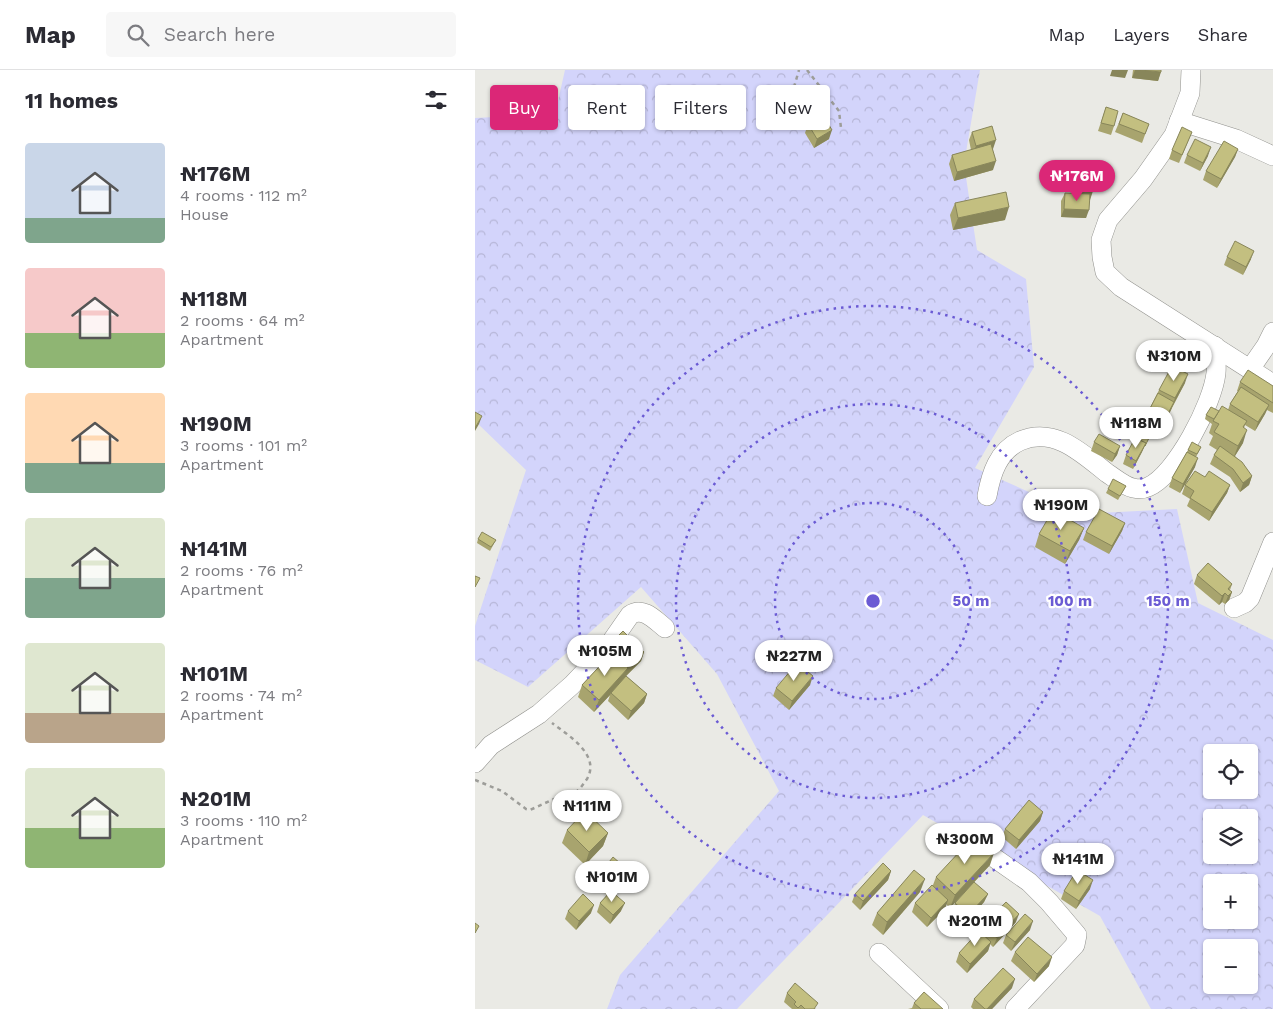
<!DOCTYPE html>
<meta charset="utf-8">
<style>
:root{--surface:#fff;--page:#f7f7f7;--text:#2b2b33;--muted:#7c7c81;--line:#e1e1e2;--accent:#db2777}
body{margin:0;font-family:"Work Sans",sans-serif;background:var(--page);color:var(--text);height:100vh;display:flex;flex-direction:column;font-size:19px;white-space:nowrap}
*{box-sizing:border-box;margin:0}
p{font-size:16px;color:var(--muted)}
.icon{flex:none;width:28px;height:28px;fill:none;stroke:currentColor;stroke-width:2;stroke-linecap:round;stroke-linejoin:round}
.map{position:relative;flex:1;overflow:hidden}
.drawer{display:flex;flex-direction:column;background:var(--surface);width:475px}
.drawer>*{flex:none}
.top-card{position:absolute;left:15px;top:15px;width:475px;height:45px;display:flex;gap:10px}
.tools{position:absolute;left:728px;top:674px;display:grid;gap:10px}
.tools a{display:grid;place-items:center;width:55px;height:55px;border-radius:5px;background:var(--surface);box-shadow:0 1px 4px #0004;font-size:25px}
.price{position:absolute;translate:-50% -42px;padding:0 11px;border-radius:18px;background:#fff;color:#222;font-size:16px;line-height:32px;filter:drop-shadow(0 1px 2px #0008)}
.price::after{content:'';position:absolute;left:50%;top:30px;width:15px;height:11px;margin-left:-8px;background:inherit;clip-path:polygon(0 0,100% 0,50% 100%)}
.price.selected{background:var(--accent);color:#fff}
ul{padding:0;list-style:none}
li{display:flex;align-items:center;gap:15px;height:125px;padding:0 25px}
li span{display:grid;place-items:center;flex:none;width:140px;height:100px;border-radius:5px;color:#555}
li>.icon{margin-inline-start:auto}
span .icon{width:60px;height:60px;fill:#fffc;stroke-width:1}
li b{font-size:21px}
h2{display:flex;justify-content:space-between;align-items:center;height:60px;padding:0 25px;font-size:21px}
.pill{padding:0 18px;border-radius:5px;background:var(--surface);box-shadow:0 1px 4px #0004;font-size:18px;line-height:45px}
.pill.selected{background:var(--accent);color:#fff}
header{display:flex;align-items:center;gap:30px;box-sizing:border-box;height:70px;padding:0 25px;background:var(--surface);border-bottom:1px solid var(--line)}
header strong{font-size:24px}
nav{display:flex;gap:28px;margin-inline-start:auto;font-size:18px}
.search{width:350px;height:45px;background:var(--page);display:flex;align-items:center;gap:12px;box-sizing:border-box;padding:0 18px;border-radius:5px;color:var(--muted);font-size:19px}
main{display:flex;flex:1;min-height:0}
.map>svg:first-child{display:block}
.forest{fill:url(#forest-crowns);fill-rule:evenodd}
.lines{fill:none;stroke-linecap:round;stroke-linejoin:round}
.minor-casing{stroke:#91918d;stroke-width:20}
.path{stroke:#9d9d99;stroke-width:2.5;stroke-dasharray:4 4;stroke-linecap:butt}
.minor{stroke:#fff;stroke-width:19}
.wall{fill:#a8a46e}
.shaded-wall{fill:#88865a}
.building{fill:#c3bf80;stroke:#88865a}
.ring{fill:none;stroke:#6b5bd4;stroke-width:2.5;stroke-dasharray:2.5 5}
.centre{fill:#6b5bd4;stroke:#fffffe;stroke-width:2.5}
.ring-label{font-size:15px;text-anchor:middle;font-weight:bold;fill:#6b5bd4;stroke:#fffffe;stroke-width:4.5;stroke-linejoin:round;paint-order:stroke}
</style>
<header>
<strong>Map</strong>
<div class="search"><svg class="icon" aria-label="search" viewBox="0 0 24 24"><circle cx="10" cy="10" r="6"/><path d="M15 15l6 6"/></svg>Search here</div>
<nav><a>Map</a><a>Layers</a><a>Share</a></nav>
</header>
<main>
<section class="drawer">
<h2>11 homes<svg class="icon" aria-label="filters" viewBox="0 0 24 24"><path d="M4 7h16M4 17h16"/><circle cx="9" cy="7" r="2"/><circle cx="15" cy="17" r="2"/></svg></h2>
<ul>
<li><span style="background:linear-gradient(#c9d6e8 75%,#7fa58c 0)"><svg class="icon" aria-label="home" viewBox="0 0 24 24"><path d="M3 11l9-7 9 7M6 9v11h12V9"/></svg></span><div><b>₦176M</b><p>4 rooms · 112 m²</p><p>House</p></div></li>
<li><span style="background:linear-gradient(#f6c9c9 65%,#8fb573 0)"><svg class="icon" aria-label="home" viewBox="0 0 24 24"><path d="M3 11l9-7 9 7M6 9v11h12V9"/></svg></span><div><b>₦118M</b><p>2 rooms · 64 m²</p><p>Apartment</p></div></li>
<li><span style="background:linear-gradient(#ffd9b3 70%,#7fa58c 0)"><svg class="icon" aria-label="home" viewBox="0 0 24 24"><path d="M3 11l9-7 9 7M6 9v11h12V9"/></svg></span><div><b>₦190M</b><p>3 rooms · 101 m²</p><p>Apartment</p></div></li>
<li><span style="background:linear-gradient(#dfe7d0 60%,#7fa58c 0)"><svg class="icon" aria-label="home" viewBox="0 0 24 24"><path d="M3 11l9-7 9 7M6 9v11h12V9"/></svg></span><div><b>₦141M</b><p>2 rooms · 76 m²</p><p>Apartment</p></div></li>
<li><span style="background:linear-gradient(#dfe7d0 70%,#b9a48a 0)"><svg class="icon" aria-label="home" viewBox="0 0 24 24"><path d="M3 11l9-7 9 7M6 9v11h12V9"/></svg></span><div><b>₦101M</b><p>2 rooms · 74 m²</p><p>Apartment</p></div></li>
<li><span style="background:linear-gradient(#dfe7d0 60%,#8fb573 0)"><svg class="icon" aria-label="home" viewBox="0 0 24 24"><path d="M3 11l9-7 9 7M6 9v11h12V9"/></svg></span><div><b>₦201M</b><p>3 rooms · 110 m²</p><p>Apartment</p></div></li>
</ul>
</section>
<div class="map">
<svg width="798" height="939" viewBox="0 0 798 939">
<defs>
<pattern id="forest-crowns" width="20" height="18" patternUnits="userSpaceOnUse" patternTransform="scale(1.25)"><rect width="20" height="18" fill="#d3d4fb"/><path d="M2 6a3 3 0 1 1 6 0M12 15a3 3 0 1 1 6 0" fill="none" stroke="#b6b6d7"/></pattern>
</defs>
<rect width="100%" height="100%" fill="#eaeae5"/>
<path class="forest" d="M 90,0 L 505,0 L 489,94 L 502,180 L 551,209 L 559,297 L 500,398 L 604,444 L 702,439 L 723,533 L 798,570 L 798,939 L 676,939 L 625,846 L 448,745 L 262,939 L 132,939 L 145,905 L 304,721 L 242,604 L 166,517 L 53,617 L 0,590 L 0,556 L 51,400 L 0,351 L 0,48 L 80,44 ZM 736,682 L 774,682 L 774,720 L 736,720 ZM 736,748 L 774,748 L 774,785 L 736,785 ZM 736,812 L 774,812 L 774,850 L 736,850 ZM 736,878 L 774,878 L 774,915 L 736,915 Z"/>
<g class="lines">
<g class="minor-casing">
<g id="minor">
<polyline points="716,0 715,23 699,65 668,109 633,150 626,170 627,187 630,202 646,217 798,314"/>
<polyline points="704,51 761,69 798,86"/>
<polyline points="775,299 791,276 798,262"/>
<path d="M 512,426 C 516,404 523,381 545,371 C 579,356 607,383 632,403 C 640,408 649,416 658,418 C 663,419 669,419 673,417 C 701,405 738,333 741,303 C 742,294 740,285 740,276"/>
<polyline points="759,538 770,533 775,528 798,472"/>
<path d="M 0,693 L 16,675 L 64,644 L 97,615 L 132,578 L 155,545 C 168,536 180,550 190,558"/>
<polyline points="521,789 554,812 574,832 602,865 600,875 540,939"/>
<polyline points="404,883 464,939"/>
</g>
</g>
<g class="path">
<polyline points="332,0 364,41 366,58"/>
<polyline points="310,48 324,0"/>
<path d="M 0,710 L 27,721 L 51,739 L 55,740 C 66,735 76,730 87,726 C 91,725 95,724 99,723 C 105,720 108,714 112,709 C 126,685 93,665 77,653"/>
</g>
<use href="#minor" class="minor"/>
</g>
<g class="wall">
<polygon points="658,0 686,0 683,11 657,8"/>
<polygon points="631,37 639,56 636,65 623,61"/>
<polygon points="648,43 674,54 667,73 640,62"/>
<polygon points="333,54 354,69 339,78 330,63"/>
<polygon points="497,62 518,79 518,100 479,111 474,94 477,85 496,80 494,70"/>
<polygon points="717,62 704,93 694,89 697,80"/>
<polygon points="763,79 760,87 742,118 728,110 731,101"/>
<polygon points="712,85 733,86 725,101 709,93"/>
<polygon points="600,107 615,130 614,130 611,148 586,147 586,131 590,123 597,123 597,115"/>
<polygon points="480,133 530,150 478,160 475,145"/>
<polygon points="752,187 776,189 768,205 749,195"/>
<polygon points="765,312 798,316 798,343 792,340 790,344 780,361 770,355 769,358 768,373 760,386 777,406 774,415 765,422 755,407 735,394 739,385 742,380 734,375 738,366 734,363 737,354 730,349 731,345 744,341 753,340 755,334 763,321 762,321"/>
<polygon points="710,313 683,365 677,362 675,364 668,361 669,358 666,357 670,348 684,320"/>
<polygon points="673,370 658,399 648,394 651,385"/>
<polygon points="619,372 645,376 642,385 637,392 616,381"/>
<polygon points="726,377 721,387 720,397 705,423 694,417 697,408 713,380"/>
<polygon points="730,407 755,415 752,423 734,451 712,436 715,429 707,424 710,415"/>
<polygon points="651,416 643,430 631,423 633,419"/>
<polygon points="650,453 647,461 634,484 608,470 611,462"/>
<polygon points="609,458 604,470 590,494 560,477 564,464"/>
<polygon points="3,469 21,470 15,481 2,473"/>
<polygon points="722,505 757,514 755,520 757,522 754,530 750,534 747,532 744,535 719,514"/>
<polygon points="131,578 169,582 166,591 151,606 172,624 169,633 153,650 133,631 135,625 119,642 103,627 107,615 131,589 128,586"/>
<polygon points="335,615 314,640 298,626 301,618"/>
<polygon points="568,742 565,751 541,779 527,767 530,759"/>
<polygon points="92,760 133,763 128,776 110,795 87,773"/>
<polygon points="515,795 475,838 471,834 470,839 452,857 437,842 440,833 458,815 461,807"/>
<polygon points="416,801 413,810 385,840 377,832 380,824"/>
<polygon points="123,806 150,809 138,822 146,841 135,854 122,842 125,833 132,825 120,814"/>
<polygon points="615,819 601,839 586,829 589,821"/>
<polygon points="445,822 408,865 397,855 402,843"/>
<polygon points="513,824 509,832 490,854 477,842 480,833"/>
<polygon points="93,841 116,843 101,860 90,849"/>
<polygon points="541,852 518,877 515,874 513,881 492,903 481,892 484,883 506,863 508,856"/>
<polygon points="555,860 536,881 528,873 531,865"/>
<polygon points="540,882 574,896 559,912 536,891"/>
<polygon points="537,918 517,939 498,939 496,937 499,929"/>
<polygon points="312,923 341,939 317,939 309,932"/>
<polygon points="439,933 468,939 433,939 437,938"/>
</g>
<g class="shaded-wall">
<polygon points="637,0 653,0 650,8 635,6"/>
<polygon points="660,0 665,0 686,2 683,11 657,8"/>
<polygon points="357,60 354,69 339,78 342,69"/>
<polygon points="521,70 518,79 497,85 501,76"/>
<polygon points="736,77 733,86 725,101 728,93"/>
<polygon points="763,79 760,87 742,118 746,109"/>
<polygon points="521,91 518,100 479,111 482,102"/>
<polygon points="600,121 618,121 615,130 597,130"/>
<polygon points="534,137 530,150 478,160 483,148"/>
<polygon points="589,139 614,140 611,148 586,147"/>
<polygon points="779,181 776,189 768,205 771,197"/>
<polygon points="713,304 710,313 697,337 700,328"/>
<polygon points="699,332 696,340 683,365 686,357"/>
<polygon points="794,335 790,344 780,361 783,352"/>
<polygon points="7,346 4,354 0,361 0,358"/>
<polygon points="772,360 768,373 758,389 763,376"/>
<polygon points="671,373 667,382 658,399 661,391"/>
<polygon points="645,376 642,385 637,392 640,384"/>
<polygon points="723,388 720,397 705,423 708,414"/>
<polygon points="777,406 774,415 765,422 768,413"/>
<polygon points="755,415 752,423 734,451 737,442"/>
<polygon points="650,453 647,461 634,484 637,476"/>
<polygon points="609,458 604,470 590,494 595,481"/>
<polygon points="757,522 754,530 750,534 753,526"/>
<polygon points="750,523 747,532 744,535 747,526"/>
<polygon points="169,582 166,591 150,607 136,623 135,625 119,642 124,630 153,598"/>
<polygon points="338,606 335,615 314,640 317,631"/>
<polygon points="172,624 169,633 153,650 156,641"/>
<polygon points="568,742 565,751 541,779 544,770"/>
<polygon points="133,763 128,776 110,795 114,782"/>
<polygon points="519,783 515,795 475,838 480,825"/>
<polygon points="153,800 150,809 135,827 138,818"/>
<polygon points="416,801 413,810 385,840 388,831"/>
<polygon points="450,809 445,822 408,865 412,852"/>
<polygon points="618,810 615,819 601,839 604,831"/>
<polygon points="513,824 509,832 490,854 493,845"/>
<polygon points="473,830 470,839 452,857 456,848"/>
<polygon points="150,833 146,841 135,854 138,845"/>
<polygon points="119,835 116,843 101,860 104,851"/>
<polygon points="544,844 541,852 518,877 522,868"/>
<polygon points="558,851 555,860 536,881 540,872"/>
<polygon points="516,872 513,881 492,903 495,894"/>
<polygon points="577,887 574,896 559,912 562,904"/>
<polygon points="540,909 537,918 517,939 512,939"/>
</g>
<g class="building">
<polygon points="665,0 686,0 686,2"/>
<polygon points="631,37 643,41 639,56 626,53"/>
<polygon points="648,43 674,54 670,64 644,54"/>
<polygon points="348,45 357,60 342,69 333,54"/>
<polygon points="517,56 521,70 501,76 497,62"/>
<polygon points="707,57 717,62 707,85 697,80"/>
<polygon points="720,69 736,77 728,93 712,85"/>
<polygon points="749,71 763,79 746,109 731,101"/>
<polygon points="516,74 521,91 482,102 477,85"/>
<rect x="600" y="107" width="18" height="14"/>
<polygon points="531,122 534,137 483,148 480,133"/>
<polygon points="590,123 615,124 614,140 589,139"/>
<polygon points="760,171 779,181 771,197 752,187"/>
<polygon points="697,296 713,304 700,328 684,320"/>
<polygon points="773,300 798,316 798,333 765,312"/>
<polygon points="766,317 794,335 783,352 755,334"/>
<polygon points="683,323 699,332 686,357 680,353 678,356 671,352 673,350 670,348"/>
<polygon points="747,336 772,351 768,357 772,360 763,376 739,362 744,354 738,351"/>
<polygon points="736,337 744,341 739,349 731,345"/>
<polygon points="0,342 7,346 0,358"/>
<polygon points="664,360 675,366 670,376 671,373 660,368"/>
<polygon points="624,364 645,376 640,384 619,372"/>
<polygon points="660,368 671,373 661,391 651,385"/>
<polygon points="717,372 726,377 722,384 713,380"/>
<polygon points="745,376 767,392 777,406 768,413 758,399 739,385"/>
<polygon points="712,382 723,388 708,414 697,408"/>
<polygon points="720,401 730,407 734,401 755,415 737,442 715,428 719,421 710,415"/>
<polygon points="638,409 651,416 645,426 633,419"/>
<polygon points="624,439 650,453 637,476 611,462"/>
<polygon points="578,440 609,458 595,481 564,464"/>
<polygon points="7,462 21,470 16,477 3,469"/>
<polygon points="733,493 757,514 753,519 757,522 753,526 750,523 747,526 722,505"/>
<polygon points="0,506 5,508 0,517"/>
<polygon points="148,561 169,582 152,599 153,598 131,578"/>
<polygon points="137,583 153,598 124,630 107,615"/>
<polygon points="322,593 338,606 317,631 301,618"/>
<polygon points="151,606 172,624 156,641 136,623"/>
<polygon points="554,730 568,742 544,770 530,759"/>
<polygon points="110,741 133,763 114,782 92,760"/>
<polygon points="500,765 519,783 480,825 461,807"/>
<polygon points="138,787 153,800 138,818 123,806"/>
<polygon points="408,793 416,801 388,831 380,824"/>
<polygon points="439,800 450,809 412,852 402,843"/>
<polygon points="602,800 618,810 604,831 589,821"/>
<polygon points="499,812 513,824 493,845 480,833"/>
<polygon points="457,815 473,830 456,848 440,833"/>
<polygon points="136,821 150,833 138,845 125,833"/>
<polygon points="108,824 119,835 104,851 93,841"/>
<polygon points="531,832 544,844 522,868 508,856"/>
<polygon points="550,844 558,851 540,872 531,865"/>
<polygon points="0,853 4,856 0,863"/>
<polygon points="504,861 516,872 495,894 484,883"/>
<polygon points="553,867 577,887 562,904 540,882"/>
<polygon points="528,898 540,909 512,939 510,939 499,929"/>
<polygon points="320,913 343,933 339,939 330,939 326,935 323,938 319,934 321,932 312,923"/>
<polygon points="449,922 468,939 446,939 439,933"/>
</g>
<g class="ring">
<circle cx="398" cy="531" r="98"/>
<circle cx="398" cy="531" r="197"/>
<circle cx="398" cy="531" r="295"/>
</g>
<circle cx="398" cy="531" r="8" class="centre"/>
<g class="ring-label">
<text x="496" y="536">50 m</text>
<text x="595" y="536">100 m</text>
<text x="693" y="536">150 m</text>
</g>
</svg>
<div class="tools">
<a><svg class="icon" aria-label="locate" viewBox="0 0 24 24"><circle cx="12" cy="12" r="6"/><path d="M12 2v4M12 18v4M2 12h4M18 12h4"/></svg></a>
<a><svg class="icon" aria-label="layers" viewBox="0 0 24 24"><path d="M12 4l9 5-9 5-9-5zM3 14l9 5 9-5"/></svg></a>
<a>+</a>
<a>−</a>
</div>
<b class="price selected" style="left:602px;top:132px">₦176M</b>
<b class="price" style="left:699px;top:312px">₦310M</b>
<b class="price" style="left:661px;top:379px">₦118M</b>
<b class="price" style="left:586px;top:461px">₦190M</b>
<b class="price" style="left:130px;top:607px">₦105M</b>
<b class="price" style="left:319px;top:612px">₦227M</b>
<b class="price" style="left:112px;top:762px">₦111M</b>
<b class="price" style="left:490px;top:795px">₦300M</b>
<b class="price" style="left:603px;top:815px">₦141M</b>
<b class="price" style="left:137px;top:833px">₦101M</b>
<b class="price" style="left:500px;top:877px">₦201M</b>
<div class="top-card">
<a class="pill selected">Buy</a>
<a class="pill">Rent</a>
<a class="pill">Filters</a>
<a class="pill">New</a>
</div>
</div>
</main>
